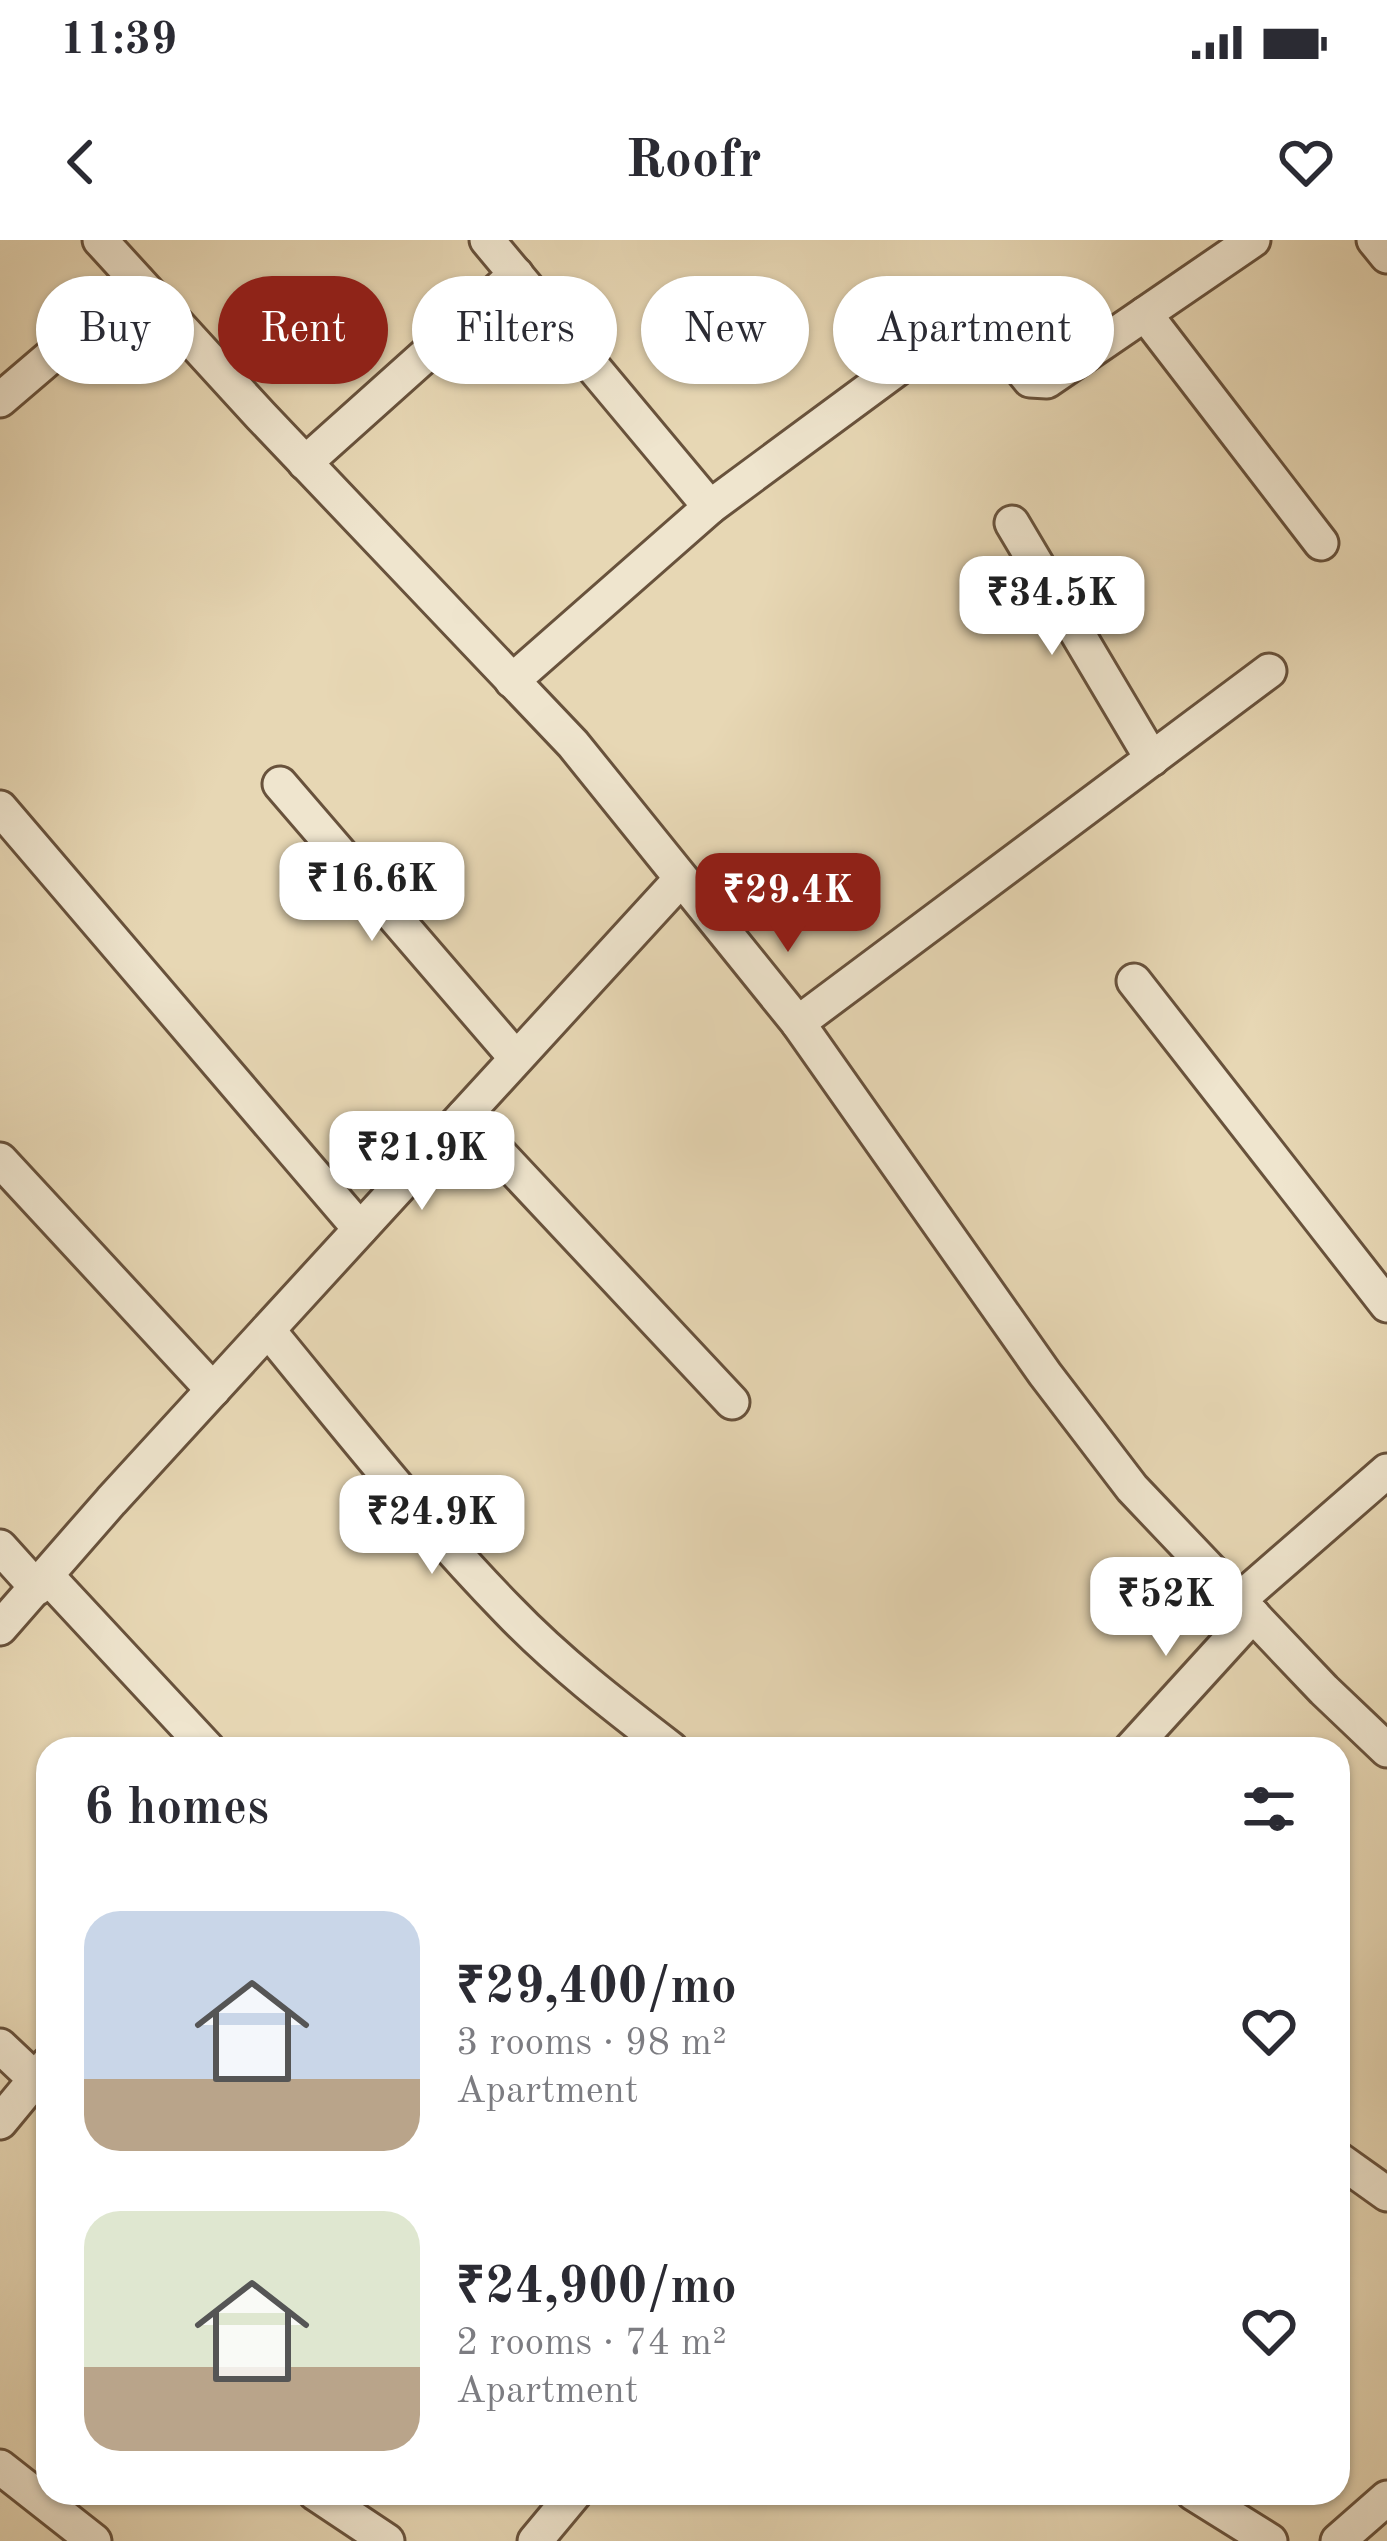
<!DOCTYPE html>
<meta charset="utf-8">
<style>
:root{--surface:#fff;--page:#f7f7f7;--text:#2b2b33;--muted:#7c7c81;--accent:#8f2418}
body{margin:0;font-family:"Old Standard TT",serif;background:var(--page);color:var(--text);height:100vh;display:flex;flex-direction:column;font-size:45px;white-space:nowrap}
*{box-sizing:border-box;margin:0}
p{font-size:39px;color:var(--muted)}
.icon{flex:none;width:66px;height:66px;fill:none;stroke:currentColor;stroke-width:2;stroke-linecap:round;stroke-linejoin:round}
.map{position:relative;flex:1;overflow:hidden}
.drawer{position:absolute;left:36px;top:1497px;width:1314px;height:768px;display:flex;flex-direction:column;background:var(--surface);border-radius:36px;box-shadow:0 3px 9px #0004}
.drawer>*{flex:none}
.top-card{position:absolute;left:36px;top:36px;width:1317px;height:108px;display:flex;gap:24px}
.price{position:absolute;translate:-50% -102px;padding:0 27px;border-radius:24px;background:#fff;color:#222;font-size:39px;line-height:78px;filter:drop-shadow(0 3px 6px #0008)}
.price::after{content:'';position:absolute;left:50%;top:72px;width:36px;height:27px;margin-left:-18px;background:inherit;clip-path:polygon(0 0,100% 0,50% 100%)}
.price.on{background:var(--accent);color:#fff}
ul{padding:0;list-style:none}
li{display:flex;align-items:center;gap:36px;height:300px;padding:0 48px}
li span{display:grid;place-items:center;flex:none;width:336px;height:240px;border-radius:36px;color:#555}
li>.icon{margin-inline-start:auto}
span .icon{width:144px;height:144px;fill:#fffc;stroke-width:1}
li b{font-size:51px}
h2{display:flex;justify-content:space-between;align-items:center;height:144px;padding:0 48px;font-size:51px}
.chip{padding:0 42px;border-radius:54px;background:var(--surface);box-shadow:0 3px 9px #0004;font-size:42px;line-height:108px}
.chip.on{background:var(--accent);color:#fff}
.status{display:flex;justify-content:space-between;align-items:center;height:84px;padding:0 60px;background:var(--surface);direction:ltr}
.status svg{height:33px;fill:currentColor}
header{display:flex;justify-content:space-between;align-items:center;height:156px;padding:0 48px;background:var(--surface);font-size:54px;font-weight:800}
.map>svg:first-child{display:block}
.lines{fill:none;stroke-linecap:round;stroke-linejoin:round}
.minor-casing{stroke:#68523c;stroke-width:39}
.minor{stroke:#efe5ce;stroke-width:33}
</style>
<div class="status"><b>11:39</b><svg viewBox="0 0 49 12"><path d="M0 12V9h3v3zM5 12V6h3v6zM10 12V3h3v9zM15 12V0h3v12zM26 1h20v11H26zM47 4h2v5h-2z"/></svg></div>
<header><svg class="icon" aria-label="back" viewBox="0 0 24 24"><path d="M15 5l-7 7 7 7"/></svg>Roofr<svg class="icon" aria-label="heart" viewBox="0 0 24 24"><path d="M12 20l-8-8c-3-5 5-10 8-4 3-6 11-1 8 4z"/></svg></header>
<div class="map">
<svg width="1387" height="2301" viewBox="0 0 1387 2301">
<rect width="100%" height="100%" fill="#e7d7b4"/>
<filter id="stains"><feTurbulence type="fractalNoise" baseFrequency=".00167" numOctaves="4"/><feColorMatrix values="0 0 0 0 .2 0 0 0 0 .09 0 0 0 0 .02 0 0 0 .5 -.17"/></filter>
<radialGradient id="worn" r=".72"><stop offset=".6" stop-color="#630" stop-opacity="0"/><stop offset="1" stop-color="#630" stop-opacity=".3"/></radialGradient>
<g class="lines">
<g class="minor-casing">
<g id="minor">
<polyline points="100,0 261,176 573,504 798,783 1045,1134 1132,1248 1324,1450 1387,1510"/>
<polyline points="487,0 710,267"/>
<polyline points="1374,0 1387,16"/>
<polyline points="1145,74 1321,303"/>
<polyline points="0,160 138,42"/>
<polyline points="305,223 516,34"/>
<polyline points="1012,283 1152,519"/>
<polyline points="512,441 710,267 966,78 975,78 983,82 1030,140 1047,141 1253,0"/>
<polyline points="280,544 516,818"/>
<polyline points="0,568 360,989"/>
<polyline points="1134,741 1387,1065"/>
<polyline points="798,783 1269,431"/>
<polyline points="464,876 732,1162"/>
<polyline points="0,920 213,1150"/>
<path d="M 268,1090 C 346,1185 423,1283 509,1371 C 558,1422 615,1466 671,1509"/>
<polyline points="0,1307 37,1348"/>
<polyline points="47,1336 208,1509"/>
<polyline points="1239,1360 1387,1231"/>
<polyline points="0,1388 111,1261 681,639"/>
<polyline points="1131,1509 1253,1375"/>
<polyline points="0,1806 35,1839"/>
<polyline points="0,1882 48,1824"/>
<polyline points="1338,1919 1387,1954"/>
<polyline points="0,2227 94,2301"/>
<polyline points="315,2253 387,2301"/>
<polyline points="1193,2253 1270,2301"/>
<polyline points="535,2301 575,2253"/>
<polyline points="1338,2301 1387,2258"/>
</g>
</g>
<use href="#minor" class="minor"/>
</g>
<rect width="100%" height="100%" filter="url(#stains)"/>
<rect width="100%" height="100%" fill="url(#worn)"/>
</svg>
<b class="price" style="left:1052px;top:418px">₹34.5K</b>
<b class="price" style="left:372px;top:704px">₹16.6K</b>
<b class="price on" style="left:788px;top:715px">₹29.4K</b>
<b class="price" style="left:422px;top:973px">₹21.9K</b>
<b class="price" style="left:432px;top:1337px">₹24.9K</b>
<b class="price" style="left:1166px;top:1419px">₹52K</b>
<div class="top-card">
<a class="chip">Buy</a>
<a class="chip on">Rent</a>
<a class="chip">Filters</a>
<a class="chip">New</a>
<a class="chip">Apartment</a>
</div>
<section class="drawer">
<h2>6 homes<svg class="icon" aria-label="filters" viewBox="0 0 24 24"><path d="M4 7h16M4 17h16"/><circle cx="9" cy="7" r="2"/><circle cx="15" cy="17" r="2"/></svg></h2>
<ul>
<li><span style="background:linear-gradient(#c9d6e8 70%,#b9a48a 0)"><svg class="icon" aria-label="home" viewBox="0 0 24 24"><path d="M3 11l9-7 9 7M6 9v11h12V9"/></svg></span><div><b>₹29,400/mo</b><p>3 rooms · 98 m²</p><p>Apartment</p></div><svg class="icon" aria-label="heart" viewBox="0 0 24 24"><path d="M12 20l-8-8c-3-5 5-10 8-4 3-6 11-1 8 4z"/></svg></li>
<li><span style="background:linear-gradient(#dfe7d0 65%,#b9a48a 0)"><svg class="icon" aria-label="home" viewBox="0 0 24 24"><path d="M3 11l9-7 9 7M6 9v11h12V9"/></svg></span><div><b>₹24,900/mo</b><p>2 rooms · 74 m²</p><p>Apartment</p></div><svg class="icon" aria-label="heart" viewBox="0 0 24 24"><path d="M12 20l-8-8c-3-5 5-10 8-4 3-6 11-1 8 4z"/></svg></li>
</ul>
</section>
</div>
